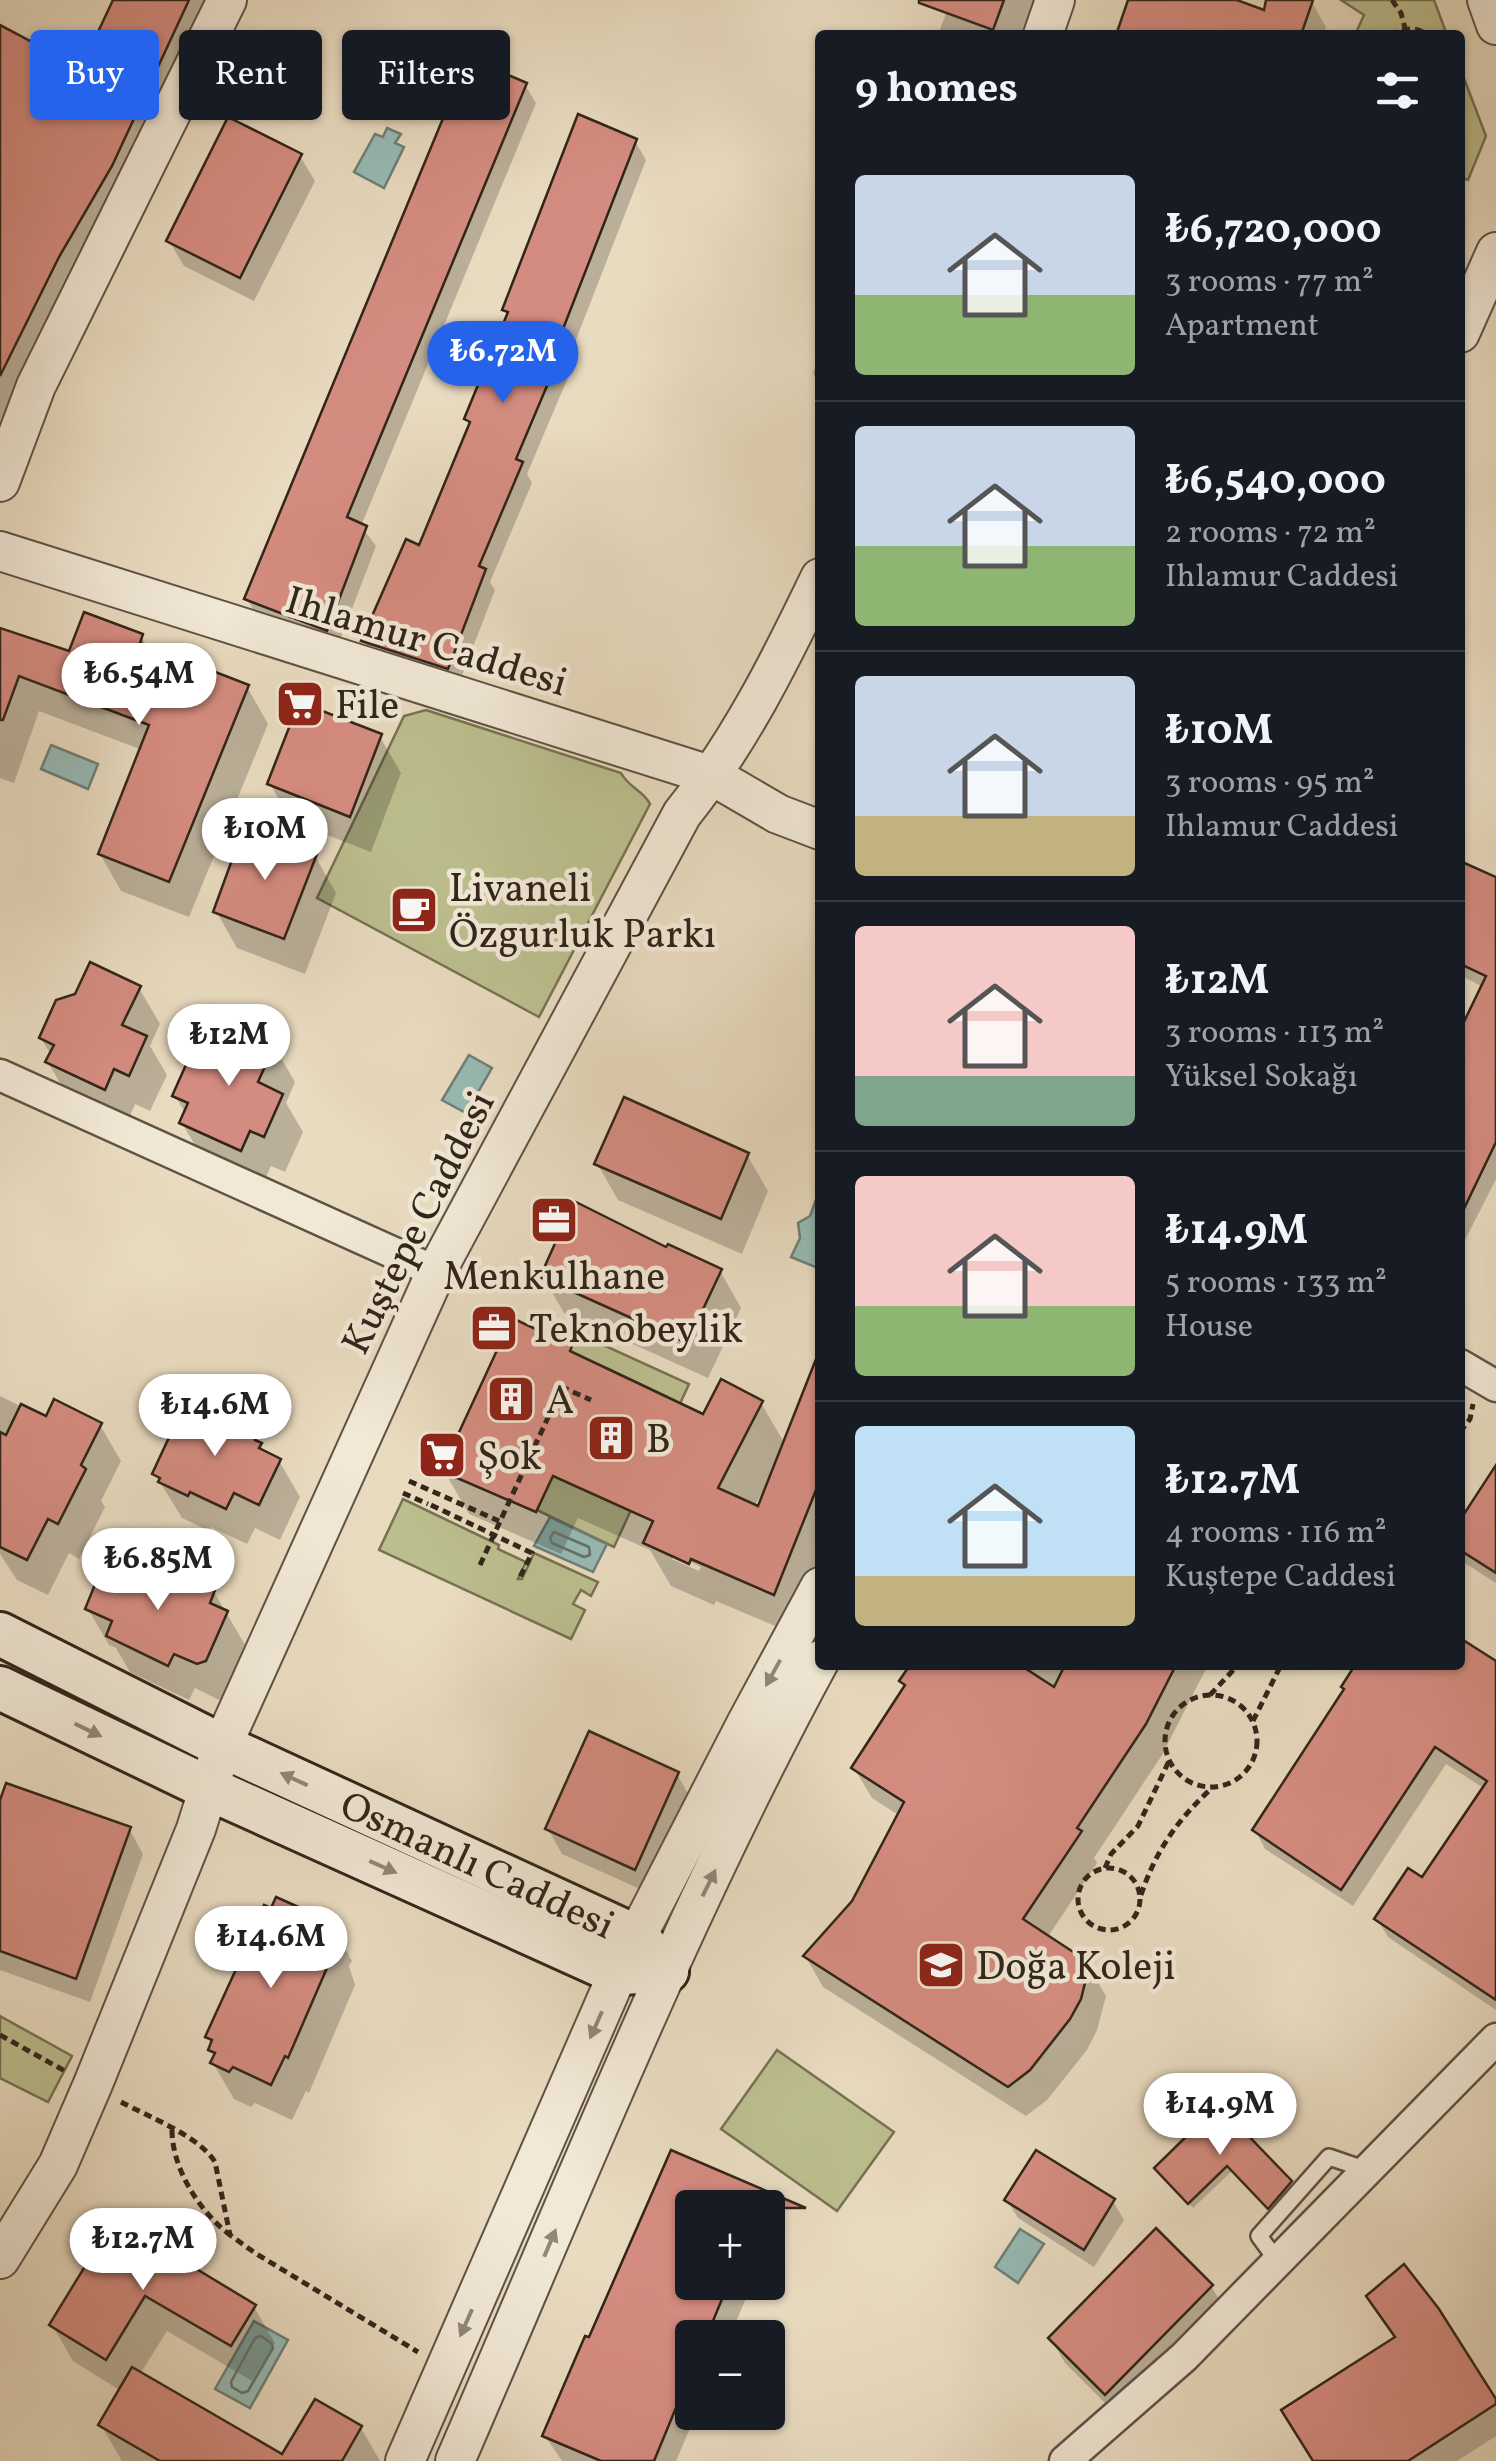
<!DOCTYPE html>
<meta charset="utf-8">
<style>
:root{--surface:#171b24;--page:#242831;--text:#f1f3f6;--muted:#9ea1a6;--line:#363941;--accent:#2563eb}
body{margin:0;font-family:Vollkorn,serif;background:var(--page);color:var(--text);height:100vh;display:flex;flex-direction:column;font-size:38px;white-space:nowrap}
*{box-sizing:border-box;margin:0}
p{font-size:32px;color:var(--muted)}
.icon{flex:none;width:55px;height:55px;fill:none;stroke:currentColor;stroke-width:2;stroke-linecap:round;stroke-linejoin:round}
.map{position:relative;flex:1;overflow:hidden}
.sheet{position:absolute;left:815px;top:30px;width:650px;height:1640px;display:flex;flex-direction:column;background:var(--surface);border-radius:10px;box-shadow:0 2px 8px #0004}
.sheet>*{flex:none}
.guide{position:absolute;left:30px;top:30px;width:635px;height:90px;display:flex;gap:20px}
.buttons{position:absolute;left:675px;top:2190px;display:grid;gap:20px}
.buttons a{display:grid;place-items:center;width:110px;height:110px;border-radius:10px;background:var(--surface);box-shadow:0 2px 8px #0004;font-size:50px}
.price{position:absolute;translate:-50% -85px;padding:0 22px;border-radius:35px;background:#fff;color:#222;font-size:32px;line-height:65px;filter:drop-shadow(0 2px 5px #0008)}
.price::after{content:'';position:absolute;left:50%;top:60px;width:30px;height:22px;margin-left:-15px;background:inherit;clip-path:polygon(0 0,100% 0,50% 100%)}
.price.on{background:var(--accent);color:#fff}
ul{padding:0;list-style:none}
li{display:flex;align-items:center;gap:30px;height:250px;padding:0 40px}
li+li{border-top:2px solid var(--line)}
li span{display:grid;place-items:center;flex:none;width:280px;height:200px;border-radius:10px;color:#555}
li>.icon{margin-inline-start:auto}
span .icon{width:120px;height:120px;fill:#fffc;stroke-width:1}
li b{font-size:42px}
h2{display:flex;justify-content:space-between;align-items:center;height:120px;padding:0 40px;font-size:42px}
.chip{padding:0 35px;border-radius:10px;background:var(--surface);box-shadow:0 2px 8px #0004;font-size:35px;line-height:90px}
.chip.on{background:var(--accent);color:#fff}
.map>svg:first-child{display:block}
.green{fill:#bcbe8e;stroke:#767254;stroke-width:2.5;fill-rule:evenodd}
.water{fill:#97bbb5;stroke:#6e7f77;stroke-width:2.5}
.shadow{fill:#0003;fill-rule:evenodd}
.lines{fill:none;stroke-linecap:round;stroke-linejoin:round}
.shore{stroke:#647068;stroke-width:2.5}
.building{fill:#d58c80;stroke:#31251a;stroke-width:2.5}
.service-casing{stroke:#5f5244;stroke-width:20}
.minor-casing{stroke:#5f5244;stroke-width:35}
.tertiary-casing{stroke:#5f5244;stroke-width:42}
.secondary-casing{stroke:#31251a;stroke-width:48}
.path{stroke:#31251a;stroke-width:5;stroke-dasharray:8 5;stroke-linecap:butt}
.service{stroke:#f1e8d6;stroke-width:15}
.minor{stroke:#f1e8d6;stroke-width:30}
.tertiary{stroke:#f1e8d6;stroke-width:38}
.secondary{stroke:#f1e8d6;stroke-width:42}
.oneway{fill:#918678}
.labels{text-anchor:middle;stroke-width:9;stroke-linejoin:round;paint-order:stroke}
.street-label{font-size:40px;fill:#31251a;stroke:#f1e8d6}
.poi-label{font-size:40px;fill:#31251a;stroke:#f1e8d6;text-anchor:start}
</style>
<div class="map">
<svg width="1496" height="2461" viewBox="0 0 1496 2461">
<rect width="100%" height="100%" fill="#e9dbc0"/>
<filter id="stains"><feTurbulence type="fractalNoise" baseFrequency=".002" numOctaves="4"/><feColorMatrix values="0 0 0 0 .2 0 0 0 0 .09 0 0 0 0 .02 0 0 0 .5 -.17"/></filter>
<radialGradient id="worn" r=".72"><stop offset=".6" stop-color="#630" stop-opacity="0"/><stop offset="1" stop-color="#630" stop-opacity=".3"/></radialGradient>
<g class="green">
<polygon points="1341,0 1434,0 1447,35 1355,35 1364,15"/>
<polygon points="1460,68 1486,136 1468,180 1460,177"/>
<path d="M 426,710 L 621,773 C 628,787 644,791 650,804 L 539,1017 L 317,898 L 404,716 Z"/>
<path d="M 577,1333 L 689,1384 L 614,1547 L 537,1510 L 501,1497 ZM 606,1368 L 667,1397 L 591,1400 Z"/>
<polygon points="403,1499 499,1545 498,1549 526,1562 518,1579 522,1579 534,1553 598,1582 591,1596 581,1590 573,1604 585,1610 571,1639 379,1550"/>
<polygon points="0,2016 72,2056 48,2102 0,2078"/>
<polygon points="777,2050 894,2132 837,2211 721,2129"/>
</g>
<g class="water">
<polygon points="387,128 401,134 395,143 404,147 384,188 354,172 375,134 383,137"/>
<polygon points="51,745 98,764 88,789 41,769"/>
<polygon points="469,1055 492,1068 466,1113 442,1100"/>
<polygon points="817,1197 820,1199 820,1269 791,1257 800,1238 798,1223 810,1216"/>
<polygon points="550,1517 607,1544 593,1572 534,1546"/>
<polygon points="1020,2229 1044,2244 1018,2283 995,2267"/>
<polygon points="254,2321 288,2340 250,2408 215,2389"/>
</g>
<g class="shadow">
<polygon points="118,0 213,0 69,277 0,421 0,28 82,71"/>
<polygon points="951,0 1038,0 1025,35 938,35"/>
<polygon points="1131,0 1229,0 1266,13 1268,0 1307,0 1312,2 1326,27 1323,35 1119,35"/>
<polygon points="525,85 536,103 361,526 376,546 337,648 258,617 247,599"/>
<polygon points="635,141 646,160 565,368 569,375 527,474 532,483 490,582 495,590 458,686 374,660 364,641 420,548 471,426 466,419 509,317 505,310"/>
<polygon points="300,156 315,181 254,301 184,266 169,241"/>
<polygon points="820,355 820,385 813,373"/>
<polygon points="0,630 70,654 141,636 148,648 247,687 268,724 189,917 121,891 100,854 142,750 39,711 14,783 0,778"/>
<polygon points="380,737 401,773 371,852 291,821 270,784"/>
<polygon points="315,856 336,893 305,974 237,948 216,911"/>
<polygon points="1460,865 1496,882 1496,1179 1460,1250 1460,1035 1483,987 1460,975"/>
<polygon points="139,988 160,1024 150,1046 167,1075 150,1111 135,1104 126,1125 69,1099 48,1062 51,1055 41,1038"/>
<polygon points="274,1046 295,1082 286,1103 303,1132 285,1172 271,1166 262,1186 203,1159 182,1123 186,1114 175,1096"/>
<polygon points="747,1155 768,1191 742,1254 618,1200 597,1163"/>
<polygon points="667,1250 720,1271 741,1308 708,1378 564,1313 543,1277"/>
<path d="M 570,1348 L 575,1356 L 704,1417 L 761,1403 L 785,1444 L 820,1354 L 820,1584 L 799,1636 L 716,1601 L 714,1605 L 671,1586 L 650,1550 L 578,1518 L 561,1554 L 469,1514 L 444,1471 ZM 762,1493 L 765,1494 L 759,1509 L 754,1507 ZM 672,1553 L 701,1567 L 699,1571 L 672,1559 Z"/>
<polygon points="0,1396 47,1419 100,1425 121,1461 101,1501 105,1507 79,1559 69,1553 48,1595 17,1580 0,1554"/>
<polygon points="255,1437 266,1455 279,1461 300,1497 280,1540 255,1528 247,1544 211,1527 209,1531 182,1518 155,1474"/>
<polygon points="1496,1469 1496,1583 1460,1560 1460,1525"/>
<polygon points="136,1572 214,1592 248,1650 226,1697 219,1700 195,1688 189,1700 130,1672 116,1648 109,1645 88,1609 106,1589"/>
<polygon points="1460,1640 1496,1663 1496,2010 1388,1937 1377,1919 1423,1881 1485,1789 1446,1764 1353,1906 1265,1849 1255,1830 1346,1691 1358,1665 1460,1665"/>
<polygon points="913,1665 1208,1665 1162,1755 1094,1858 1097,1863 1047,1938 1088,1965 1106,1996 1097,2030 1087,2050 1047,2100 1026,2116 823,1987 806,1957 837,1925 869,1879 900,1816 872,1798 854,1768 906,1688 902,1681"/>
<polygon points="677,1774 691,1799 649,1893 562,1854 548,1829"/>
<polygon points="0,1807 129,1829 143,1854 90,2002 0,1970"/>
<polygon points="331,1924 352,1961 349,1966 355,1985 309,2093 306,2091 292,2120 255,2103 251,2107 234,2099 213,2063 215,2058 208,2037"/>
<polygon points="1189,2123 1290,2183 1294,2189 1273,2213 1232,2171 1193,2208 1157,2169 1195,2132"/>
<polygon points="673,2153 768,2194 781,2217 768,2249 768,2208 692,2208 692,2282 753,2282 729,2338 692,2338 692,2412 697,2412 676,2461 562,2461 545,2436"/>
<polygon points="1007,2200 1113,2201 1124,2220 1094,2267 1018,2218"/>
<polygon points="115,2222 254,2307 275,2343 252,2381 167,2331 140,2374 283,2458 361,2428 380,2461 122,2461 101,2425 121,2391 73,2361 52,2325"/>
<polygon points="1211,2286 1226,2311 1120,2418 1065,2363 1051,2339"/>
<polygon points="1369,2297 1496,2403 1496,2436 1457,2461 1314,2461 1396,2339"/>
</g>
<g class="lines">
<g class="shore">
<polygon points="554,1532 589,1547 590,1555 584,1557 552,1543 550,1538"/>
<polygon points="261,2336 271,2343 273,2348 248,2391 242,2393 232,2387 231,2382 255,2338"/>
</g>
</g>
<g class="building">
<polygon points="113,0 189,0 112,166 59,257 0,376 0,25 81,68"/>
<polygon points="919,0 1004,0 993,30 919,3"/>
<polygon points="1128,0 1237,0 1264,10 1266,0 1313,0 1301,35 1116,35"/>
<polygon points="468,58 527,83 347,517 367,526 327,631 244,599"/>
<polygon points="578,114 637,139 554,352 560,355 516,459 523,462 479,566 486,569 448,669 361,641 406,539 419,545 470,422 464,419 508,312 502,310"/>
<polygon points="228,117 302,154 240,278 166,241"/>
<polygon points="84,612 143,634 140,643 249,685 169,882 98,854 149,725 19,676 3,720 0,720 0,628 69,651"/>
<polygon points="299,702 382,734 350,817 267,784"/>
<polygon points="244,827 317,854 284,939 213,912"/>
<polygon points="1460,861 1496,877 1496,1142 1460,1217 1460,1030 1486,976 1460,964"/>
<polygon points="90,962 141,986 122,1025 147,1036 129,1076 114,1069 105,1090 45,1062 54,1045 39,1038 56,1000 75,994"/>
<polygon points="226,1022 275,1044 258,1082 283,1094 264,1137 250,1131 241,1151 179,1123 188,1103 172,1096 189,1058 214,1050"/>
<polygon points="624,1097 749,1153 721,1219 594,1164"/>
<polygon points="574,1201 666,1247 668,1244 722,1269 687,1343 540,1277"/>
<polygon points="512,1318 572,1346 570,1351 703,1414 721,1379 763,1401 718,1488 758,1506 820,1349 820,1480 774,1595 691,1559 689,1564 643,1543 653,1521 553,1476 536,1512 441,1471"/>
<polygon points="54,1399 102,1423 81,1465 86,1469 58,1524 48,1519 27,1560 0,1547 0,1432 6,1435 21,1404 46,1416"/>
<polygon points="185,1403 197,1409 199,1405 257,1435 255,1440 262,1443 259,1448 281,1459 259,1505 234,1493 226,1509 190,1492 188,1496 158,1482 160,1478 152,1474"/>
<polygon points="1496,1465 1496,1573 1460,1550 1460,1520"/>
<polygon points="116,1561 135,1569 138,1561 175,1576 176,1572 215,1590 210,1603 228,1611 206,1661 197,1664 174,1654 168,1666 106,1636 112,1621 85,1609 96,1582 104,1586"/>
<polygon points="1460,1638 1496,1661 1496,2000 1374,1919 1408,1868 1422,1877 1487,1781 1435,1747 1341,1890 1252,1830 1344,1689 1341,1687 1355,1665 1460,1665"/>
<polygon points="910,1665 1020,1665 1054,1687 1065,1665 1176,1665 1146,1724 1077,1828 1082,1831 1023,1919 1090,1963 1081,1999 1070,2019 1030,2070 1008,2087 803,1956 852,1901 904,1802 851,1768 905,1685 899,1681"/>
<polygon points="589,1731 679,1772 635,1870 545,1829"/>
<polygon points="6,1783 131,1827 76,1979 0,1951 0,1800"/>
<polygon points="276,1897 332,1922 328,1933 335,1936 331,1944 336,1947 288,2058 285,2056 271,2085 233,2067 229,2072 210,2063 215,2053 208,2050 212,2040 205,2037 248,1943 244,1941 257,1913 260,1915 264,1905 271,1908"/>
<polygon points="1211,2097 1292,2181 1268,2209 1227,2166 1188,2204 1154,2168 1193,2130 1185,2123"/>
<polygon points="671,2150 806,2208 692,2208 692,2282 729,2282 706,2338 692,2338 692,2369 654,2461 601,2461 542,2436 585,2336 589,2337"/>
<polygon points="1036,2150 1115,2199 1084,2250 1004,2200"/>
<polygon points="114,2219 256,2305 231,2346 145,2296 106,2360 49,2325"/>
<polygon points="1156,2228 1213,2285 1105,2395 1048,2338"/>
<polygon points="1404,2264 1439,2309 1496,2399 1496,2404 1408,2461 1313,2461 1281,2410 1395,2337 1366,2296"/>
<polygon points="132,2367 282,2454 315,2399 362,2426 342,2461 160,2461 98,2425"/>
</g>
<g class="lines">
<g class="service-casing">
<polyline id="service" points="1278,2262 1259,2236 1329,2157 1367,2170"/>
</g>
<g class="minor-casing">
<g id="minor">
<polyline points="0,1075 436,1272"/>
<polyline points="1460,1365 1496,1386"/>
<polyline points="1065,2461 1184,2357 1496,2039"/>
</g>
</g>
<g class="tertiary-casing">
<g id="tertiary">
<polyline points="1487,0 1496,25"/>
<polyline points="1043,35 1055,0"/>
<polyline points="1460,333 1496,252"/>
<polyline points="0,482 36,386 227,0"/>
<polyline points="0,551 713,776 778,814 820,830"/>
<path d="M 0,2259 L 58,2165 L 93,2084 L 196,1829 L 222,1746 L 436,1272 L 682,814 C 740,742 780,661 820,578"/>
<polyline points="405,2461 618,1973 746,1724 820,1587"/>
<path d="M 455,2461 C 572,2192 680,1918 820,1660"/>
</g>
</g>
<g class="secondary-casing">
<g id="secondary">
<polyline points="0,1634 222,1746 637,1937 667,1971"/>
<polyline points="0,1688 210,1789 618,1973 667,1971"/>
</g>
</g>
<g class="path">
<polyline points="1392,0 1401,13 1405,28"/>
<path d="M 1390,35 C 1403,29 1415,25 1427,35"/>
<polyline points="1460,1432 1470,1419 1473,1404"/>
<polyline points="409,1481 499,1521"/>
<polyline points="403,1493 428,1504"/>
<polyline points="431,1505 532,1553 519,1579"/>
<polyline points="480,1565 562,1387 591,1400"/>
<polyline points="1210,1695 1238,1665"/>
<circle cx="1211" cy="1741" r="46"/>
<polyline points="1253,1721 1281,1665"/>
<polyline points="1105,1868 1111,1854 1138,1826 1169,1761"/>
<circle cx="1109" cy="1899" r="31"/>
<path d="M 1141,1895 C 1156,1850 1178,1819 1213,1787"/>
<polyline points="0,2035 65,2071"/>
<path d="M 121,2102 C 149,2117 199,2136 215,2162 L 230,2235 L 255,2253 L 418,2352"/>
<path d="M 172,2130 C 172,2169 200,2212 230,2235"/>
</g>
<use href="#service" class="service"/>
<use href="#minor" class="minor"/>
<use href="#tertiary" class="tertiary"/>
<use href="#secondary" class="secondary"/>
</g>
<defs><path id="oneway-solid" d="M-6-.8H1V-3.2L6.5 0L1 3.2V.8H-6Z" transform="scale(2.5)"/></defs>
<g class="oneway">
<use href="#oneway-solid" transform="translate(773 1673) rotate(119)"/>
<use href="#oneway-solid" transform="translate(88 1730) rotate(26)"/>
<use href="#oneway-solid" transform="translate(294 1779) rotate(-155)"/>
<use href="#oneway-solid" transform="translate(383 1867) rotate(24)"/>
<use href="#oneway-solid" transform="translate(709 1883) rotate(-64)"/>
<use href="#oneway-solid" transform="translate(596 2025) rotate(114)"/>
<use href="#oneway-solid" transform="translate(550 2243) rotate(-67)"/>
<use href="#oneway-solid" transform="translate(466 2323) rotate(114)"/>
</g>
<defs>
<g id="supermarket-square" transform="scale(2.5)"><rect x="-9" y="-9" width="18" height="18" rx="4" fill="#8f2418" stroke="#f1e8d6"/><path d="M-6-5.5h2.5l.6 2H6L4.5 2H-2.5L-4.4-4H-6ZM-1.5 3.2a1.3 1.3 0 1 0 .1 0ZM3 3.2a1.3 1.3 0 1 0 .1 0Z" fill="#fff"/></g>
<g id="cafe-square" transform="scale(2.5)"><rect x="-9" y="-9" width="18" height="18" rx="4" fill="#8f2418" stroke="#f1e8d6"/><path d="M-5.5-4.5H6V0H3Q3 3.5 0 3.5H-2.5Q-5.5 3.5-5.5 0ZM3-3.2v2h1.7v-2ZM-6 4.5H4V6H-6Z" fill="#fff"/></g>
<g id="office-square" transform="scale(2.5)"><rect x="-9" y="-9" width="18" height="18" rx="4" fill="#8f2418" stroke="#f1e8d6"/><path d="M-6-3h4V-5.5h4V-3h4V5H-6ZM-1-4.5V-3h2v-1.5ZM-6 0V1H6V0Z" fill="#fff"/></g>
<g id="building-square" transform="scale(2.5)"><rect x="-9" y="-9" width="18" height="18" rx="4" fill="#8f2418" stroke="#f1e8d6"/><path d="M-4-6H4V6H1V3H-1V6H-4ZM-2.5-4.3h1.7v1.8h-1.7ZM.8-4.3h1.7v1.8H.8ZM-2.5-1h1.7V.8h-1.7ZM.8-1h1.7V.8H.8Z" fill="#fff"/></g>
<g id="school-square" transform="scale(2.5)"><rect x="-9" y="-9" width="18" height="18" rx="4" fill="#8f2418" stroke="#f1e8d6"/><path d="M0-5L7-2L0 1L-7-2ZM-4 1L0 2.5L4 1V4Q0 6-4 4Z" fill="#fff"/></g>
</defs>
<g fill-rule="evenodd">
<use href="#supermarket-square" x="300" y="704"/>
<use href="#cafe-square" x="414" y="910"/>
<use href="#office-square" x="554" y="1220"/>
<use href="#office-square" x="494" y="1328"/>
<use href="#building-square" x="511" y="1399"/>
<use href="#building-square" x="611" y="1438"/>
<use href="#supermarket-square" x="442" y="1455"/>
<use href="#school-square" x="941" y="1965"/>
</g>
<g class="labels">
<g class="street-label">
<text transform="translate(427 640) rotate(17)" y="14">Ihlamur Caddesi</text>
<text transform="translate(417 1222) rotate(-63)" y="14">Kuştepe Caddesi</text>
<text transform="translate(478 1864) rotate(25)" y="14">Osmanlı Caddesi</text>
</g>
<g class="poi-label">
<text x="335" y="718">File</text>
<text x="449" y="901">Livaneli<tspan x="449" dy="46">Özgurluk Parkı</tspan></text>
<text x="554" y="1289" text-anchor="middle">Menkulhane</text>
<text x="529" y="1342">Teknobeylik</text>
<text x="546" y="1413">A</text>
<text x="646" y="1452">B</text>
<text x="477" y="1469">Şok</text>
<text x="976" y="1979">Doğa Koleji</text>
</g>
</g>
<rect width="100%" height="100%" filter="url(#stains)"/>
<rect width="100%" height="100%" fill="url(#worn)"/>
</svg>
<div class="buttons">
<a>+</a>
<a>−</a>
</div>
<b class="price on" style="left:503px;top:406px">₺6.72M</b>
<b class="price" style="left:139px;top:728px">₺6.54M</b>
<b class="price" style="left:265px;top:883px">₺10M</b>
<b class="price" style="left:229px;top:1089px">₺12M</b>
<b class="price" style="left:215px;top:1459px">₺14.6M</b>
<b class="price" style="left:158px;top:1613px">₺6.85M</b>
<b class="price" style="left:271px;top:1991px">₺14.6M</b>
<b class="price" style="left:1220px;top:2158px">₺14.9M</b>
<b class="price" style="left:143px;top:2293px">₺12.7M</b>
<div class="guide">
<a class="chip on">Buy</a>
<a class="chip">Rent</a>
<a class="chip">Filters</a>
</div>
<section class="sheet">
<h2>9 homes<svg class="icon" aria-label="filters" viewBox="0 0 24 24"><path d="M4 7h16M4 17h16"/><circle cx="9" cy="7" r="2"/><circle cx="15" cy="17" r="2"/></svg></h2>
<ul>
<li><span style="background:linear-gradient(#c9d6e8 60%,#8fb573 0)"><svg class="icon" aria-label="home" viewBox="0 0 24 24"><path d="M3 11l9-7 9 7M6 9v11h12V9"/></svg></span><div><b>₺6,720,000</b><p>3 rooms · 77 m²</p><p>Apartment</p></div></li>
<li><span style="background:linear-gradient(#c9d6e8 60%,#8fb573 0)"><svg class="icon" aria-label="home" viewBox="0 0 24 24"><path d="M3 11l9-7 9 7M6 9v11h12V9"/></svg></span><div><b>₺6,540,000</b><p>2 rooms · 72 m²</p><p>Ihlamur Caddesi</p></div></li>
<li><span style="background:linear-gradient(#c9d6e8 70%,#c2b280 0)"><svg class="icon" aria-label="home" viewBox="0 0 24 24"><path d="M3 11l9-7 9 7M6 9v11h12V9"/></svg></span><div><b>₺10M</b><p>3 rooms · 95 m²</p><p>Ihlamur Caddesi</p></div></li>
<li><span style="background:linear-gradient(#f6c9c9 75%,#7fa58c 0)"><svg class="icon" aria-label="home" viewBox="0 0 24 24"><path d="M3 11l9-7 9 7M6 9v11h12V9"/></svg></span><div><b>₺12M</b><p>3 rooms · 113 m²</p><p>Yüksel Sokağı</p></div></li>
<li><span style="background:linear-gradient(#f6c9c9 65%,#8fb573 0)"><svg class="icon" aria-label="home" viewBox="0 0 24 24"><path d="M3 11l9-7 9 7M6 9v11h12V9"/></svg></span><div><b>₺14.9M</b><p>5 rooms · 133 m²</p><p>House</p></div></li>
<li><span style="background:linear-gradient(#bfe0f5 75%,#c2b280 0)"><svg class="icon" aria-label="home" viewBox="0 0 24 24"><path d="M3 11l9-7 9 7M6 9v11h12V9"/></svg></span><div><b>₺12.7M</b><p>4 rooms · 116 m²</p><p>Kuştepe Caddesi</p></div></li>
</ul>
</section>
</div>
